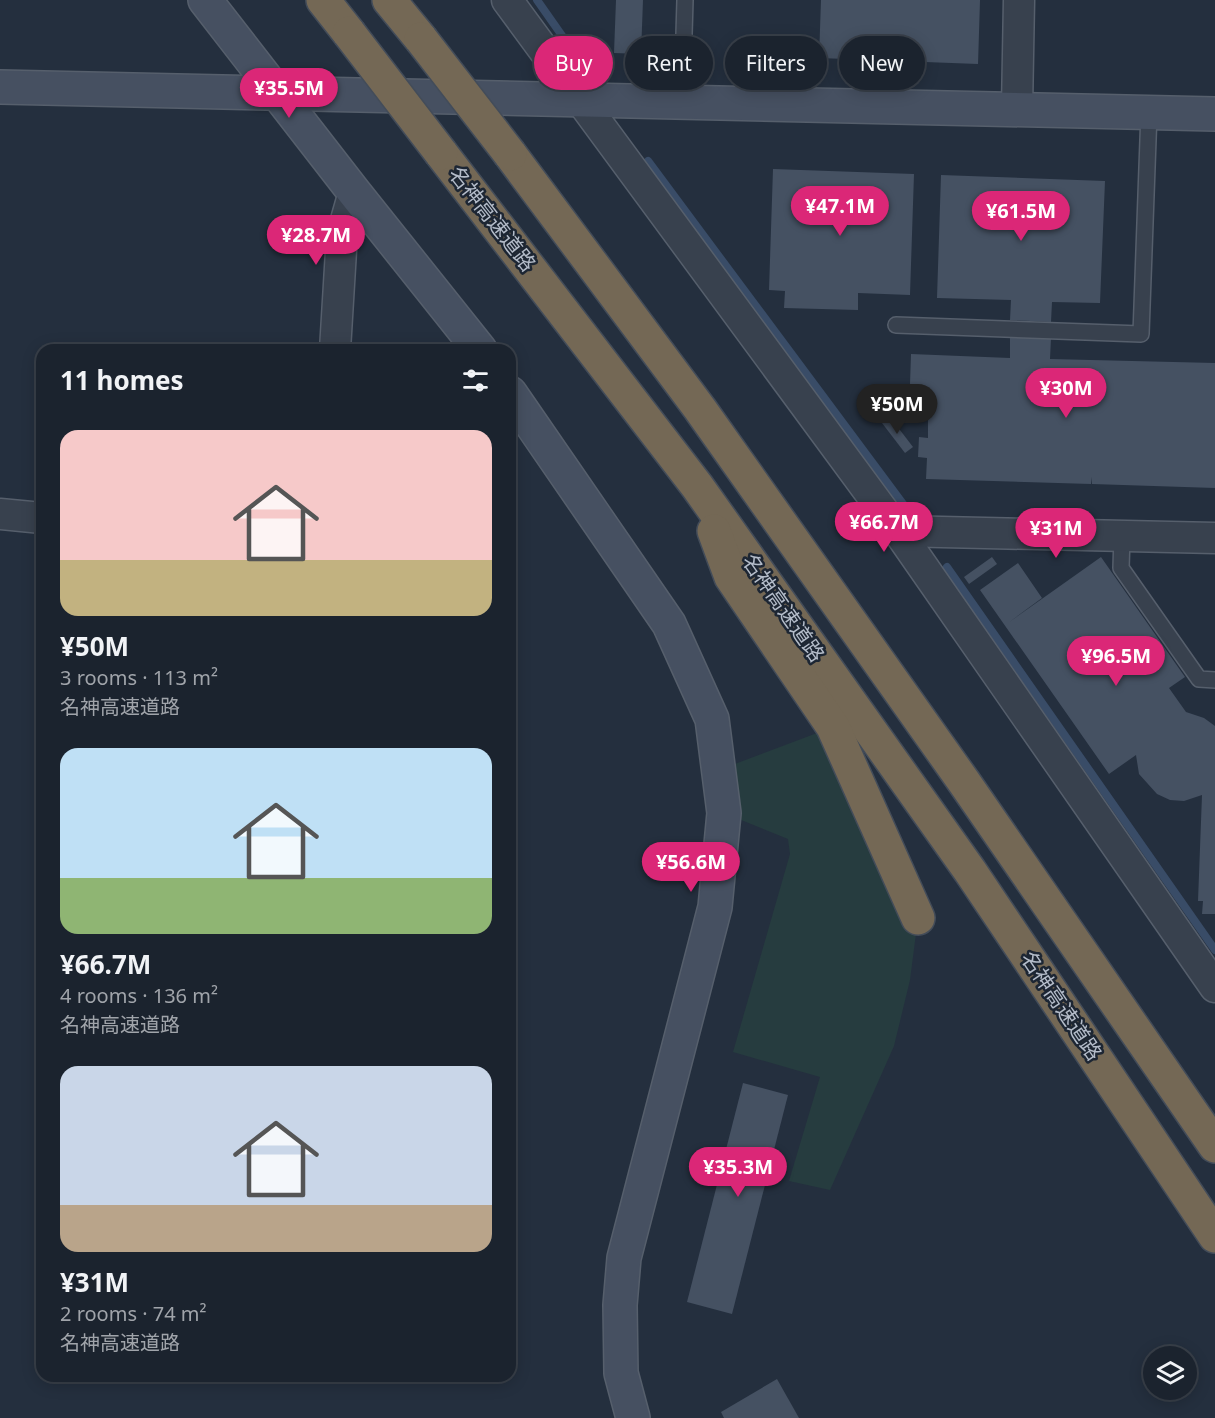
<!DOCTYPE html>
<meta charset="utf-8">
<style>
:root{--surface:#1b232e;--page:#282f3a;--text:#f1f3f6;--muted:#a0a4aa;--line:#39404a;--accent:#db2777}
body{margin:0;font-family:"Noto Sans","Noto Sans JP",sans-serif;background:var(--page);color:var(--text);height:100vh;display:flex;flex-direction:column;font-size:22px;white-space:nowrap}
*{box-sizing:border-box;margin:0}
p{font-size:20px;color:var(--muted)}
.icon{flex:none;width:33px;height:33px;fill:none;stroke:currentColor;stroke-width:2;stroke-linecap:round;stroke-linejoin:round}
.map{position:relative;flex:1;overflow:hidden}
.panel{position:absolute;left:36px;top:344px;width:480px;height:1038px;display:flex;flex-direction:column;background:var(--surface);border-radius:18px;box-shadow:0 3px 15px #0003,0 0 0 2px var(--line)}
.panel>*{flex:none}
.top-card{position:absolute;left:534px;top:36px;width:570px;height:54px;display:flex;gap:12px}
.controls{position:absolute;left:1143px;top:1346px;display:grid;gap:12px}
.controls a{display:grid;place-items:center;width:54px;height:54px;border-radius:50%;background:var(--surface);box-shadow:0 3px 15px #0003,0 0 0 2px var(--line);font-size:30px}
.price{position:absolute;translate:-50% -51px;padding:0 14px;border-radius:21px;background:var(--accent);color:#fff;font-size:20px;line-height:39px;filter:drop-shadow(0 2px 3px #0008)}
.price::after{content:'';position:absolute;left:50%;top:36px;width:18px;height:14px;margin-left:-9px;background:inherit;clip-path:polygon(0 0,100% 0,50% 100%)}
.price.current{background:#222;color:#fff}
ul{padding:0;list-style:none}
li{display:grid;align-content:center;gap:12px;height:318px;padding:0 24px}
li span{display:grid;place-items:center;height:186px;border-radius:18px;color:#555}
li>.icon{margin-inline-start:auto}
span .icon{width:108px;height:108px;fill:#fffc;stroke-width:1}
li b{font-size:26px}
h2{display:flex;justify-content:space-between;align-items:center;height:72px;padding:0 24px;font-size:26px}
.pill{padding:0 21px;border-radius:27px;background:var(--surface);box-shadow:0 3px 15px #0003,0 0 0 2px var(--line);font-size:21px;line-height:54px}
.pill.current{background:var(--accent);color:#fff}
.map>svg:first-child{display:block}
.green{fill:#263c3f}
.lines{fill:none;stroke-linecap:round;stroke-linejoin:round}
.stream{stroke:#394c67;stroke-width:8}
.building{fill:#455162}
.lane-casing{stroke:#565f6c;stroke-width:18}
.street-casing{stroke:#565f6c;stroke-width:33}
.secondary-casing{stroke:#565f6c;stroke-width:36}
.highway-casing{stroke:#434c59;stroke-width:36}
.lane{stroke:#38414e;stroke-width:15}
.street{stroke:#38414e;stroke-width:30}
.secondary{stroke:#465061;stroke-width:33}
.highway{stroke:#746855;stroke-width:33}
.highway-bridge-casing{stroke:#434c59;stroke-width:36;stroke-linecap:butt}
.highway-bridge{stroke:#746855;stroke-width:33}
.labels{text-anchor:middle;stroke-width:5;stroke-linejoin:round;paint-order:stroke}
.street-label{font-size:21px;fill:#b4bcc9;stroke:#1d2633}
</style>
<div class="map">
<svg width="1215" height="1418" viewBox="0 0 1215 1418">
<rect width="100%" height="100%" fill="#242f3e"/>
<polygon class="green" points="833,727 918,918 910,980 894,1046 830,1190 789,1181 820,1077 733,1052 790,854 788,839 724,813 719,770"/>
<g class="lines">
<g class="stream">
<polyline points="537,0 570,47"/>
<polyline points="648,161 909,512"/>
<polyline points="947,567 1215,950"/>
</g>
</g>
<g class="building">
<polygon points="616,0 643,0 641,54 614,53"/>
<polygon points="821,0 980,0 978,64 819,58"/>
<polygon points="773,169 914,174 910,295 858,293 858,310 784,308 785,291 769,290"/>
<polygon points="941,175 1105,181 1100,303 1052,302 1051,322 1010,320 1011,300 937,298"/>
<polygon points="1010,337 1051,338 1050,359 1215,363 1215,488 1092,484 1091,477 1091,484 926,479 927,458 918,457 919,437 928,438 928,414 909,414 911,354 1010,358"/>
<polygon points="890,417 913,447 905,453 882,423"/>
<polygon points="992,557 997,564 969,584 964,577"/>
<polygon points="1101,557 1185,677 1169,688 1186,712 1204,718 1215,726 1215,914 1202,914 1203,901 1198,901 1202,795 1184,801 1170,800 1157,794 1139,774 1136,755 1109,774 980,590 1018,563 1042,598 1008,623"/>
<polygon points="743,1083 788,1095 732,1314 687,1302"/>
<polygon points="777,1379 799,1418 724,1418 721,1412"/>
</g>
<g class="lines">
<g class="lane-casing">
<g id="lane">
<polyline points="682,102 685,0"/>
<polyline points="896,325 1141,334 1149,112"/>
<polyline points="1122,536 1121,568 1199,679 1215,680"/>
</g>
</g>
<g class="street-casing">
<g id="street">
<polyline points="507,0 898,531 1215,987"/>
<polyline points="1017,109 1019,0"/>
<polyline points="335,350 342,234 354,192"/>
<polyline points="0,514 42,518"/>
<polyline points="898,531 1215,538"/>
</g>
</g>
<g class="secondary-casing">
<g id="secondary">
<polyline points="205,0 354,192 480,350"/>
<polyline points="0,87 1215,114"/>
<polyline points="510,393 669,624 712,719 724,813 715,907 624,1258 620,1305 621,1373 633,1418"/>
</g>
</g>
<g class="highway-casing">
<g id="highway">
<polyline points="323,0 349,33"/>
<polyline points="389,0 421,39"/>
<polyline points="441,153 697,486 970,871 1215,1236"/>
<polyline points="510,154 700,409 964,782 1215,1146"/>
<polyline points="714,531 731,577 833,727 918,918"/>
</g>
</g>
<use href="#lane" class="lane"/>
<use href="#street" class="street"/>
<use href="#secondary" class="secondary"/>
<use href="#highway" class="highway"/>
<g class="highway-bridge-casing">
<g id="highway-bridge">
<polyline points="349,33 441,153"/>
<polyline points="421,39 510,154"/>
</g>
</g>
<use href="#highway-bridge" class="highway-bridge"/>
</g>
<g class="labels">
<g class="street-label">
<text transform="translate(492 219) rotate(52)" y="7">名神高速道路</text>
<text transform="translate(783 608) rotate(55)" y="7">名神高速道路</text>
<text transform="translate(1061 1006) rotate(56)" y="7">名神高速道路</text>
</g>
</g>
</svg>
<div class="controls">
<a><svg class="icon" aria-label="layers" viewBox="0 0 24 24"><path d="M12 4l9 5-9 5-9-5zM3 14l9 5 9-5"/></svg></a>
</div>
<b class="price" style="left:289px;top:119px">¥35.5M</b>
<b class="price" style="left:840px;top:237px">¥47.1M</b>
<b class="price" style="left:1021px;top:242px">¥61.5M</b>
<b class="price" style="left:316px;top:266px">¥28.7M</b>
<b class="price" style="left:1066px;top:419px">¥30M</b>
<b class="price current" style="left:897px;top:435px">¥50M</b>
<b class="price" style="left:884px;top:553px">¥66.7M</b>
<b class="price" style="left:1056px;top:559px">¥31M</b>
<b class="price" style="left:1116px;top:687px">¥96.5M</b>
<b class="price" style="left:691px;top:893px">¥56.6M</b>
<b class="price" style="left:738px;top:1198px">¥35.3M</b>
<div class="top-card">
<a class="pill current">Buy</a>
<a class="pill">Rent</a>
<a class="pill">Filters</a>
<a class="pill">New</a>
</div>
<section class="panel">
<h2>11 homes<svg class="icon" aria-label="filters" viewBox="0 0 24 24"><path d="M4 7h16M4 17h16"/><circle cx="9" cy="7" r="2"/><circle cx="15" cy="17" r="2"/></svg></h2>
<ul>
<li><span style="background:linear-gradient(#f6c9c9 70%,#c2b280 0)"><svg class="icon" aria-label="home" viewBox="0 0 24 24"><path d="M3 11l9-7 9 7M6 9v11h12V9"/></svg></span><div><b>¥50M</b><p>3 rooms · 113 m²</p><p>名神高速道路</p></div></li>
<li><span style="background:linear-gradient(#bfe0f5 70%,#8fb573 0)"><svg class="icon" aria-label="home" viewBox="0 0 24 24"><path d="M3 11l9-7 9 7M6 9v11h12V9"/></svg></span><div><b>¥66.7M</b><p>4 rooms · 136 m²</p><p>名神高速道路</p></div></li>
<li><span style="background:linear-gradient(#c9d6e8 75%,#b9a48a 0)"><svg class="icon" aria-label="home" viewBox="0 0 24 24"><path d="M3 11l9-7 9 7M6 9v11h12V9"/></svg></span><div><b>¥31M</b><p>2 rooms · 74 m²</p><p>名神高速道路</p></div></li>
</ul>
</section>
</div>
